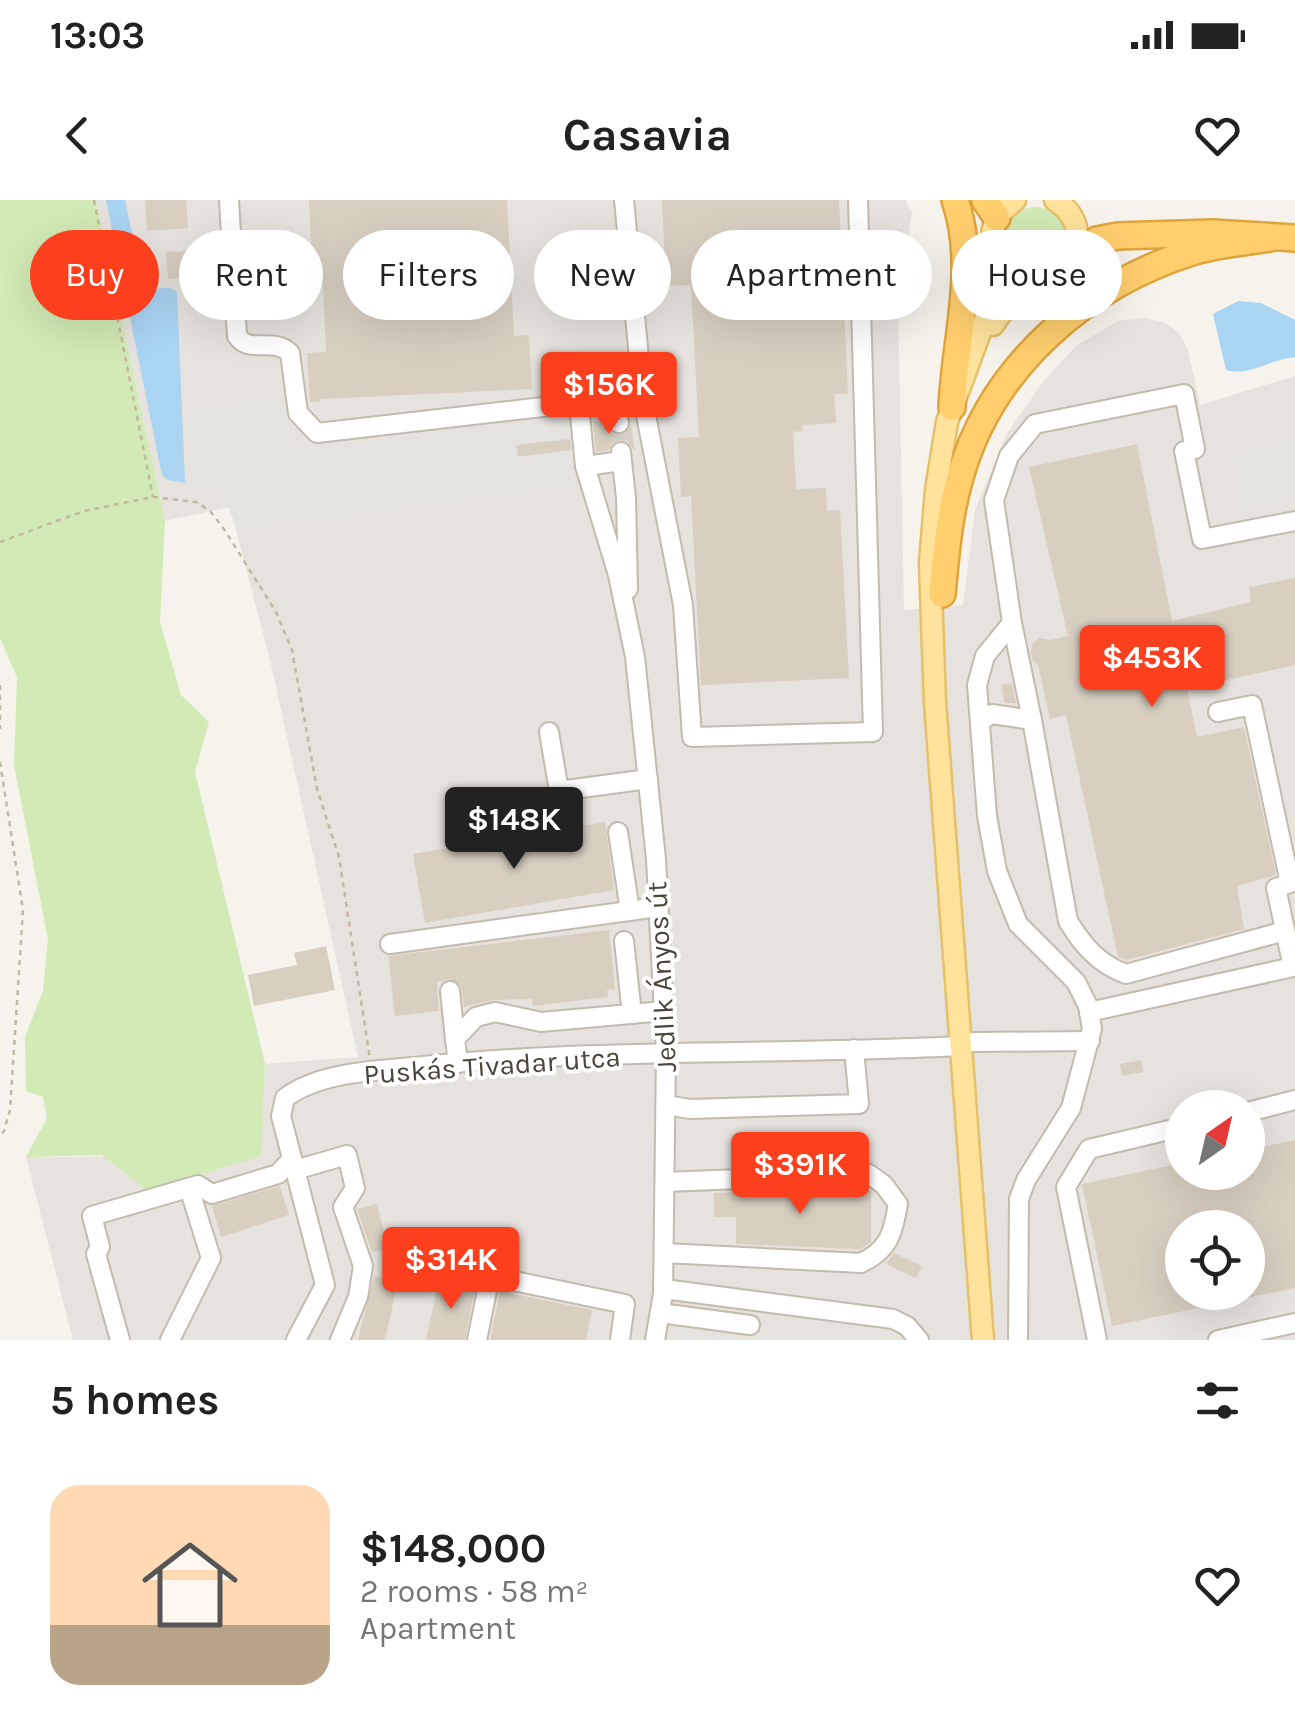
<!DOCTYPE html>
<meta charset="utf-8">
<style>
:root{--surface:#fff;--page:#f6f6f6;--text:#222;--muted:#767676;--accent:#fc3f1d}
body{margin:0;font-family:Karla,sans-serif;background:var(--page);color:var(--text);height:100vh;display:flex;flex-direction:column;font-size:38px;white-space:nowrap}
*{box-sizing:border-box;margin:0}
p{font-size:32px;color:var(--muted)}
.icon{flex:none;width:55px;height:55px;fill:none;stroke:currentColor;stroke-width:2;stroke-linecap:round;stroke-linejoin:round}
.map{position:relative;height:1140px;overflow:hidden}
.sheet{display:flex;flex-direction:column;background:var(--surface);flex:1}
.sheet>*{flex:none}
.hud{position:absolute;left:30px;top:30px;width:1235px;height:90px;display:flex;gap:20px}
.needle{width:65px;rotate:34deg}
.controls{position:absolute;left:1165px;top:890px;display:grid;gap:20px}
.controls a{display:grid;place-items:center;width:100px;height:100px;border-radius:50%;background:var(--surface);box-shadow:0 10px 40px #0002;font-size:50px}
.price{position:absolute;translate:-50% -85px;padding:0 22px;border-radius:10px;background:var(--accent);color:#fff;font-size:32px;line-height:65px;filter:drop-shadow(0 2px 5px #0008)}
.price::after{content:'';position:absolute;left:50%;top:60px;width:30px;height:22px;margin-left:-15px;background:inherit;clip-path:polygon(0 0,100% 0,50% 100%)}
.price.selected{background:#222;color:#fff}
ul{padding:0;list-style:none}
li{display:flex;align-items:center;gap:30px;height:250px;padding:0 50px}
li span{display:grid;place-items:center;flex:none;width:280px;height:200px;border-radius:30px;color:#555}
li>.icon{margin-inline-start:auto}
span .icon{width:120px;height:120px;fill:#fffc;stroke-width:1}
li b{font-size:42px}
h2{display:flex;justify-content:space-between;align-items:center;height:120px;padding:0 50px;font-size:42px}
.tag{padding:0 35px;border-radius:45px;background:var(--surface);box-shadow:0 10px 40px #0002;font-size:35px;line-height:90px}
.tag.selected{background:var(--accent);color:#fff}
.status{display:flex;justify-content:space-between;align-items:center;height:70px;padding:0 50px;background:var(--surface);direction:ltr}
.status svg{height:28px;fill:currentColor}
header{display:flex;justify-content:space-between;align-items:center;height:130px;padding:0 50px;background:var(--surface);font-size:45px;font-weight:700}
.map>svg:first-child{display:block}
.industrial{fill:#e6e2dd;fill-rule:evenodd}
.green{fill:#d2eab5}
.parking{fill:#e5e3e0}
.water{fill:#a9d4f2}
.building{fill:#d8cfc1;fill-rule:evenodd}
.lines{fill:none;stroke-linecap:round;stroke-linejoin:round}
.minor-tunnel{stroke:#d4d0c8;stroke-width:18;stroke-dasharray:18 9;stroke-linecap:butt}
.minor-casing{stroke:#c2bbae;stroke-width:22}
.major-casing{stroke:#e6c16a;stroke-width:25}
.highway-casing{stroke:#e0a43c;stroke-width:30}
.path{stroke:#c4b79f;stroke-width:2.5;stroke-dasharray:5 5;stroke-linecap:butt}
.minor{stroke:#fff;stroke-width:18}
.major{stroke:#ffe39c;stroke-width:20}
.highway{stroke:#ffcf6e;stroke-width:25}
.labels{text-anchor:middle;stroke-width:8;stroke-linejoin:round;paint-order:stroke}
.street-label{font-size:28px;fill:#4b4439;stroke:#fff}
</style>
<div class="status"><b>13:03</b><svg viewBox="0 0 49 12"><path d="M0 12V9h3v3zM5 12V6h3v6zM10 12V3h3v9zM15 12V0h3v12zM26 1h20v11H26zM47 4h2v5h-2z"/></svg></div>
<header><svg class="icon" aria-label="back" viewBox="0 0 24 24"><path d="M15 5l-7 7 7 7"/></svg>Casavia<svg class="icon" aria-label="heart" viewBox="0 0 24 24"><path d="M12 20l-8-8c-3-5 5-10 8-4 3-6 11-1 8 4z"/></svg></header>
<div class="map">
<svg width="1295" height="1140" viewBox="0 0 1295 1140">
<rect width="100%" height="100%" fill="#f6f3ec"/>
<path class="industrial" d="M 96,0 L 905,0 L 912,12 L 898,100 L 904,410 L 963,405 L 975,310 L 1006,235 L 1042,183 L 1077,145 L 1118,121 L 1144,118 L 1164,122 L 1179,133 L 1188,150 L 1200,205 L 1295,176 L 1295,1140 L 73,1140 L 26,957 L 261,956 L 265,864 L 358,857 L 270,460 L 230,307 L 165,321 ZM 1182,908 L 1248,908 L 1248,972 L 1182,972 ZM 1182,1028 L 1248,1028 L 1248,1092 L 1182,1092 Z"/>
<g class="green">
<polygon points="0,0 96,0 165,321 160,422 181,495 209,522 195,572 265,864 261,956 148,991 102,955 26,957 47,918 43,897 26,891 25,837 43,791 48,739 14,565 17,477 0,438"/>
<circle cx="1035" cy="37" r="30"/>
</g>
<g class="parking">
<polygon points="275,197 286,206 293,251 577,217 574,286 238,330 222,294 191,288 187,208"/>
<polygon points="1295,240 1295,299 1244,310 1232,254"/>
<polygon points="681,1125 710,1129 708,1140 679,1140"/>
</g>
<g class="water">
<polygon points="106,0 125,0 143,85 147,89 170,88 177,92 185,283 168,280 162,275"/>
<path d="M 1238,101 L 1261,103 L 1295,120 L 1295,157 C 1272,159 1247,177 1226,170 L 1213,114 Z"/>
</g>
<g class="building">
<polygon points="145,0 186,0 188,28 147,31"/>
<polygon points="309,0 507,0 514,136 529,135 532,189 320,199 320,202 310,202 307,153 326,152 323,85 313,85"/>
<polygon points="662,0 839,0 848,194 834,194 836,223 802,225 803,231 793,232 796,289 826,288 827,311 840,310 849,478 701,485 691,296 681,297 678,238 699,237 691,85 666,86"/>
<polygon points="203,50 205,77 168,79 166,52"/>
<polygon points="605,220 610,231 617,235 627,232 631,226 635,251 627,241 621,240 613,243 609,250 596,252 593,221"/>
<polygon points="570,239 571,250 518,257 516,245"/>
<polygon points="1137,244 1172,421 1251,402 1249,387 1295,378 1295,465 1187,489 1197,537 1244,527 1276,675 1237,686 1244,729 1126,760 1118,757 1066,515 1050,519 1038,465 1033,461 1031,451 1033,443 1040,438 1050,440 1068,436 1029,267"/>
<polygon points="1012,483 1016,503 1005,503 1001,485"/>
<polygon points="605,622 614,690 425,723 413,654"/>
<polygon points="609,730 615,789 607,790 608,797 533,806 532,799 493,800 464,807 461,785 450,779 437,782 439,811 395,816 388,756"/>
<polygon points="326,746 335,790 254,806 248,775 297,765 294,753"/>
<polygon points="1141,860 1143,872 1122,876 1120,864"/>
<path d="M 1295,940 L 1295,1088 L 1112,1126 L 1082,984 L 1182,963 L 1182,972 L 1248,972 L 1248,950 ZM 1182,1028 L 1248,1028 L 1248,1092 L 1182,1092 Z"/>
<polygon points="280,986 289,1015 221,1037 212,1006"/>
<polygon points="865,987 871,991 871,1042 860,1049 736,1044 736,1017 714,1017 714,993"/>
<polygon points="377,1004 388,1049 372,1052 357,1009"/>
<circle cx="437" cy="1037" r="9"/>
<polygon points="894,1053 922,1066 916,1078 886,1064"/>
<polygon points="374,1076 398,1081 385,1140 358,1140"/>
<polygon points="439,1079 475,1087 465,1140 426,1140"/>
<polygon points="500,1091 592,1110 586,1140 490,1140"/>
</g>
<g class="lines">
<polyline class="minor-tunnel" points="619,223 621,252"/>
<g class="minor-casing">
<g id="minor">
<path d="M 229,0 L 237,136 C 250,155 271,136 290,153 L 298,213 L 317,233 L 551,206 L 595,190 L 612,198 L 619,223"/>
<polyline points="624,0 643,200 683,405 692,537 873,532 858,0"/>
<polyline points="578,195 585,266 618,375 635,457 656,659 666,853 663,1094 655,1140"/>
<polyline points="621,252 626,298 628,389"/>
<polyline points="585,266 622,261"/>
<polyline points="1012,423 1032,520"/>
<path d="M 980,521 L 992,514 L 1032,520 L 1068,721 C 1083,746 1099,764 1126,774 L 1285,731"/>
<polyline points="549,532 559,591 648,579"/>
<polyline points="618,632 630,711"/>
<polyline points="624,741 632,814"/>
<polyline points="390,744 658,707"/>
<polyline points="450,791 455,839"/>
<polyline points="1089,812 1293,767 1276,688 1290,683 1252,505 1218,512"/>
<polyline points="973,842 1090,841"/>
<polyline points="458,863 455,839 476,817 495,812 541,822 664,811"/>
<polyline points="666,905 690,909 859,904 854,849"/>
<polyline points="1248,912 1295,900"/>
<polyline points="295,970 347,955 355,988 343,1007 363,1066 358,1097 340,1140"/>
<path d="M 664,1053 L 861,1063 C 889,1050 893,1033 898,1004 L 884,985 L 869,974 L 665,982"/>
<polyline points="438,1062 490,1076"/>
<polyline points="664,1089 893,1119 907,1126 919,1140"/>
<polyline points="660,1113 750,1125"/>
<polyline points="120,1140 96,1054 100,1047 92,1016 198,985 212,994 278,974 292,959"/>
<polyline points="170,1140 211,1058 189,988"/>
<path d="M 296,1140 L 325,1085 L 281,916 L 285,898 C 321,871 378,871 423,866 C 602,848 782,855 962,846"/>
<polyline points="477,1140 490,1076 625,1104 620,1140"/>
<polyline points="1018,1140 1019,999 1026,980 1071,908 1092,829 1088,806 1076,782 1018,724 997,671 987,616 977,485 985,456 1012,423 994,300 1009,256 1035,224 1184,194 1195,249 1184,251 1202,339 1295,321"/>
<polyline points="1097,1140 1066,987 1089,949 1182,927"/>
<polyline points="1218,1140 1295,1123"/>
</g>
</g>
<g class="major-casing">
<g id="major">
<path d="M 1015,0 C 940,57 1073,120 1077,39 C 1078,22 1069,9 1055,0"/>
<polyline points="993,125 1019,88 1034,79"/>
<polyline points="983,1140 935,502 930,363 936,290 947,222 992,100 998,57"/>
</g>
</g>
<g class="highway-casing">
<g id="highway">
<polyline points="985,0 997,18"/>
<polyline points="1075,52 1097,40 1118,36 1212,33 1295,38"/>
<path d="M 952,207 C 955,138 978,68 955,0"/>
<path d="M 942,394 C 946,353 949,313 961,274 C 993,164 1088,84 1195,51 C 1219,44 1246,42 1270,38"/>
</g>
</g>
<g class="path">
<polyline points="94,0 153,297"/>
<polyline points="0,342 84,311 153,297 196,302 210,311 224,329 276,412 292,450 317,589 339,657 370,859"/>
<polyline points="0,485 0,529"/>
<polyline points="0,562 23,710 10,910 4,931 0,935"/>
</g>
<use href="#minor" class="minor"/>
<use href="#major" class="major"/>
<use href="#highway" class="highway"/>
</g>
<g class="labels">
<g class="street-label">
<text transform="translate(661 777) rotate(-93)" y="10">Jedlik Ányos út</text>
<text transform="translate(492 865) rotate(-4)" y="10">Puskás Tivadar utca</text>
</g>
</g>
</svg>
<div class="controls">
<a><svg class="needle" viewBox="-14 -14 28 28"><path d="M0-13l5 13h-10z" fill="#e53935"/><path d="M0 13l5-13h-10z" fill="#767676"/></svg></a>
<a><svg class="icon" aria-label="locate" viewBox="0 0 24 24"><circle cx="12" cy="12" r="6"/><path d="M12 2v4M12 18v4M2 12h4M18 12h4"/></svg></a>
</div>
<b class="price" style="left:609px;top:237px">$156K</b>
<b class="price" style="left:1152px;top:510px">$453K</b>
<b class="price selected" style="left:514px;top:672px">$148K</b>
<b class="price" style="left:800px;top:1017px">$391K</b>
<b class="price" style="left:451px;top:1112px">$314K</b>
<div class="hud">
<a class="tag selected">Buy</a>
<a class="tag">Rent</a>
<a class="tag">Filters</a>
<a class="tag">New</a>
<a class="tag">Apartment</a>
<a class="tag">House</a>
</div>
</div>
<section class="sheet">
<h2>5 homes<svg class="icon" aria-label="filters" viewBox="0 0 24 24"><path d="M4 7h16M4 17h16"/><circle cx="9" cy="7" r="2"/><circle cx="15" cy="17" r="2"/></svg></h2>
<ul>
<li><span style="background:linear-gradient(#ffd9b3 70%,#b9a48a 0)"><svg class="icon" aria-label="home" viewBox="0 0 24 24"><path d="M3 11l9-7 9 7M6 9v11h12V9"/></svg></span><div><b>$148,000</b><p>2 rooms · 58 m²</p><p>Apartment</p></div><svg class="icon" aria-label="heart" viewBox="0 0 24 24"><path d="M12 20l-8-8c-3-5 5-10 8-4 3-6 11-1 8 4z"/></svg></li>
</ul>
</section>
